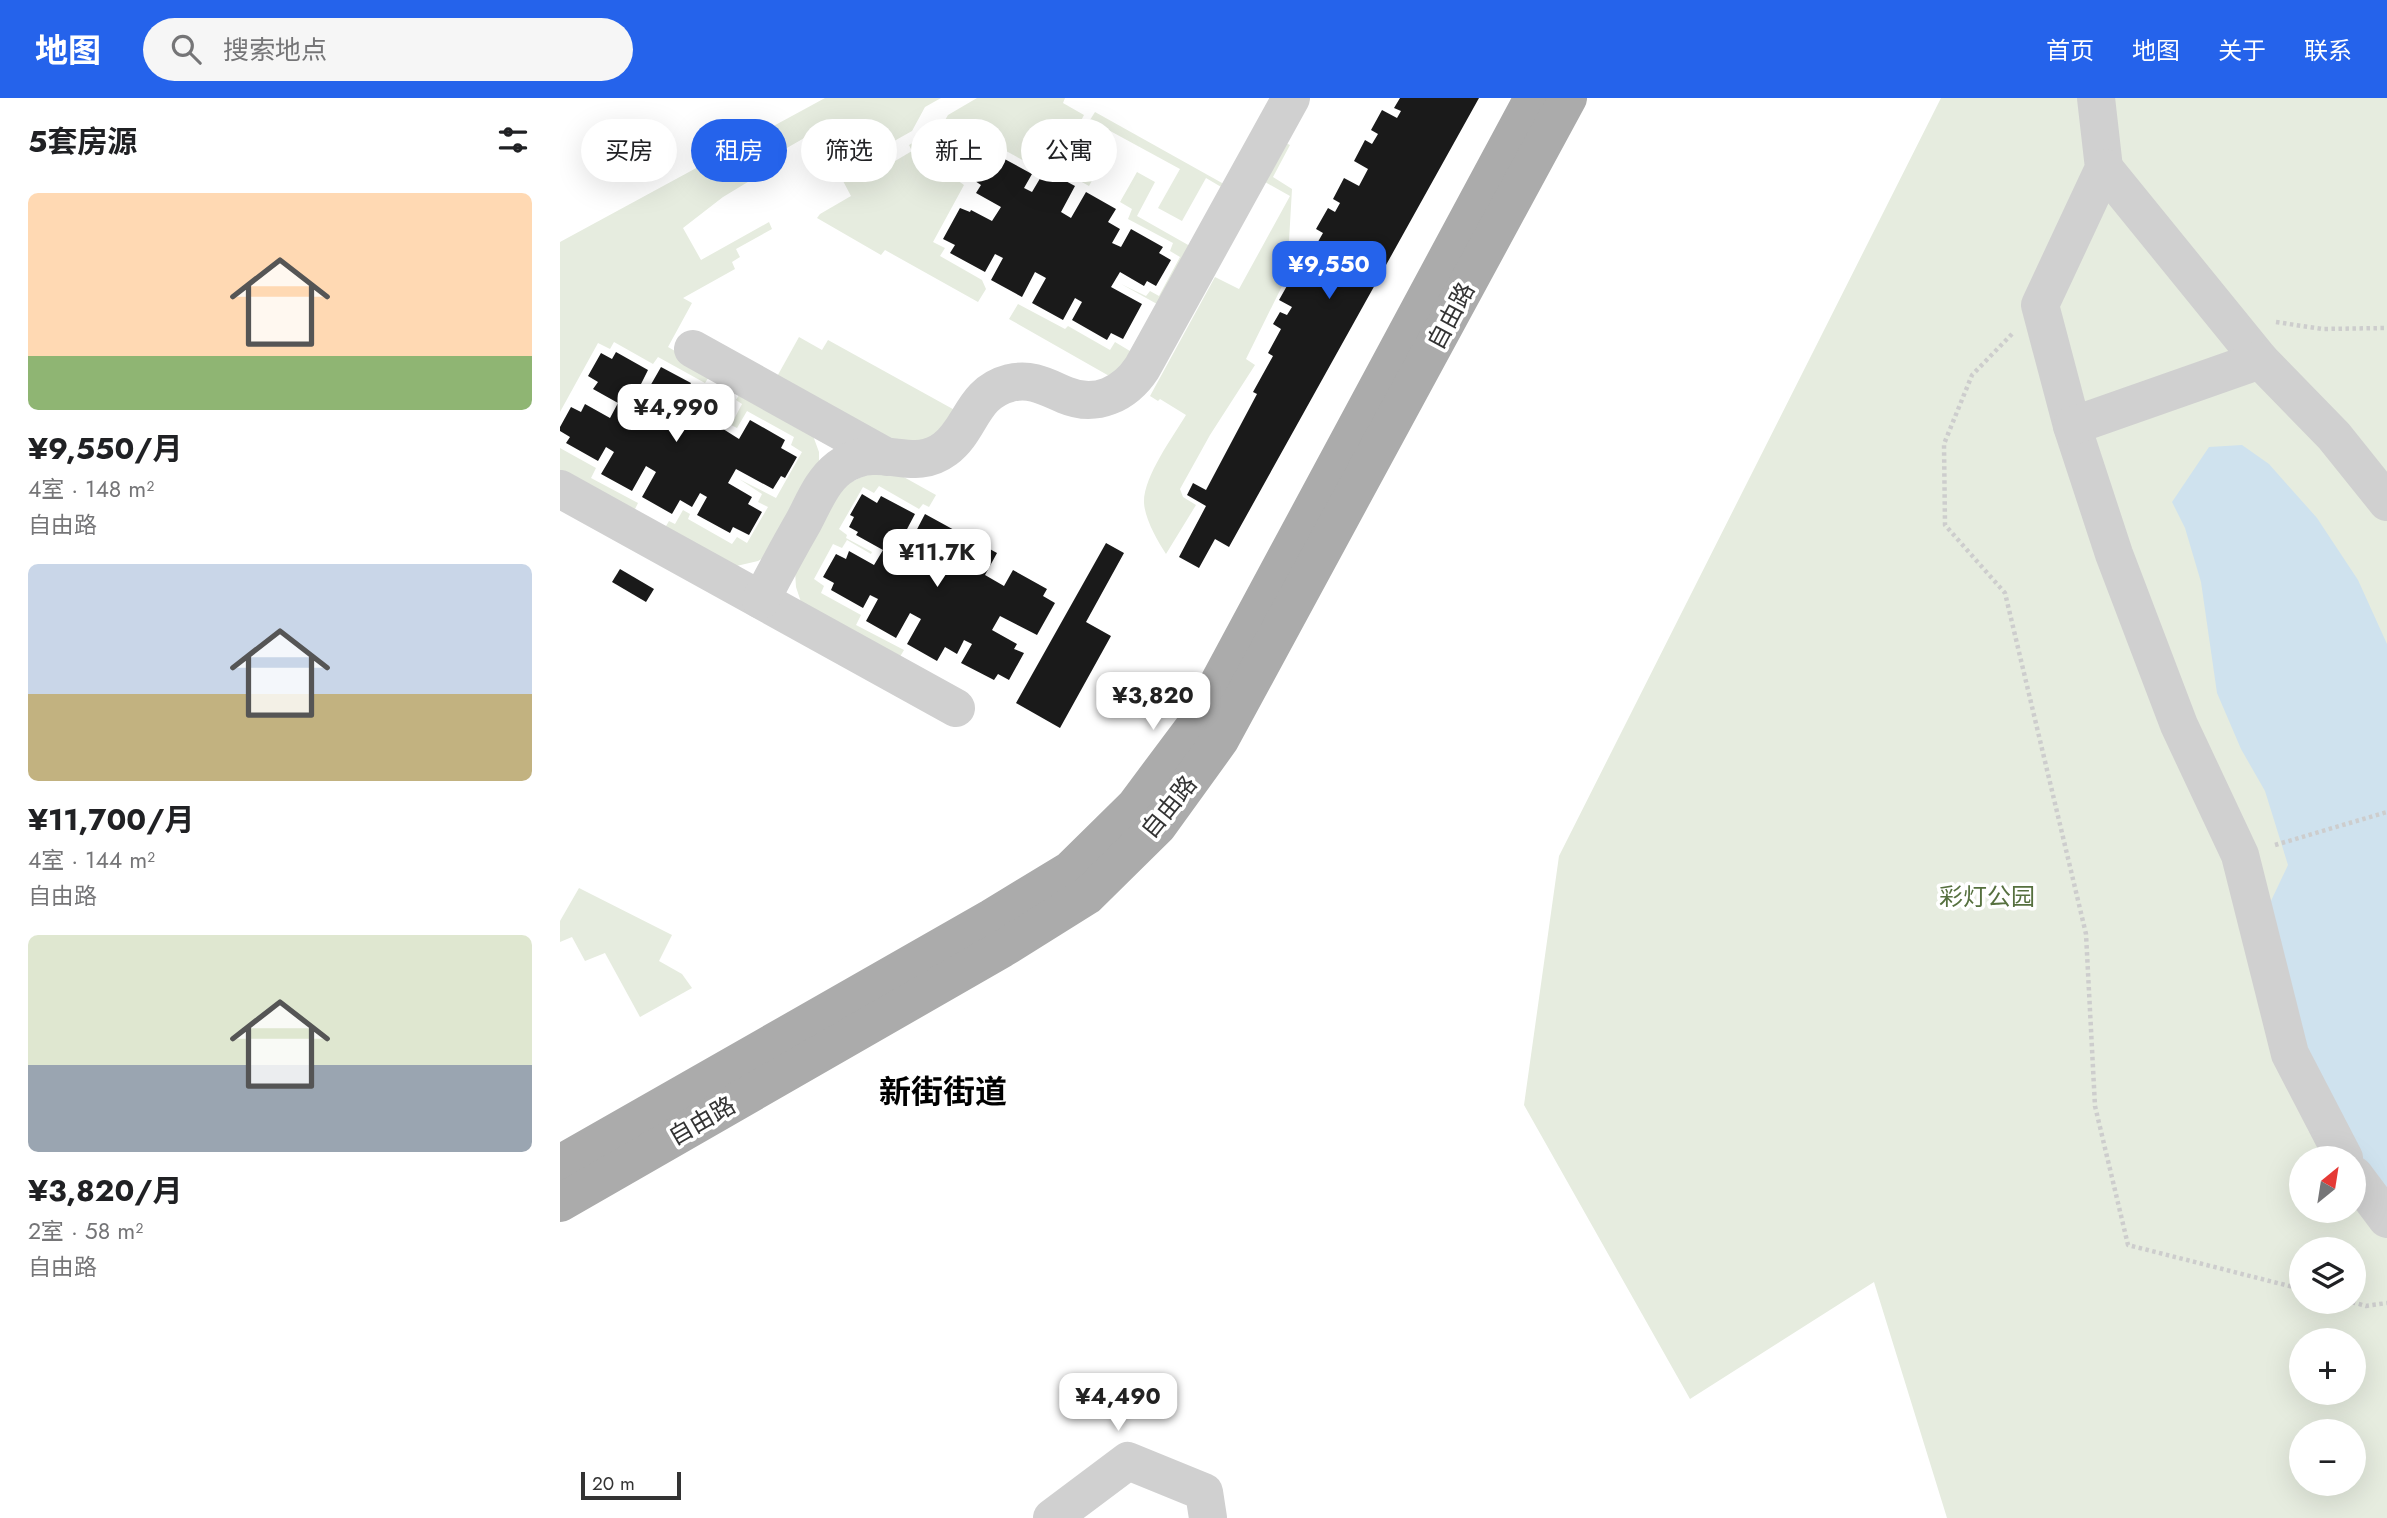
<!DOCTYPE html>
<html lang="zh">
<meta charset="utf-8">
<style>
:root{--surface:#fff;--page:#f6f6f6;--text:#202124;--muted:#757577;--accent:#2563eb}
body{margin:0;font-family:Jost,"Noto Sans SC",sans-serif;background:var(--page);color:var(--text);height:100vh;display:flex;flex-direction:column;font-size:26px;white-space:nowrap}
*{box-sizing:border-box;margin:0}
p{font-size:23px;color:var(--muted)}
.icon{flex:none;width:38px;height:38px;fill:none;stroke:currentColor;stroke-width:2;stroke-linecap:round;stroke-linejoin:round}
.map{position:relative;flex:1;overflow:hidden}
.side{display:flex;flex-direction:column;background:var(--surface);width:560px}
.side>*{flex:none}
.top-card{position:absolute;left:21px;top:21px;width:665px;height:63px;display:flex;gap:14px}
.needle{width:46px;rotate:30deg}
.buttons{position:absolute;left:1729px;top:1048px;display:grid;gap:14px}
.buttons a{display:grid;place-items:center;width:77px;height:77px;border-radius:50%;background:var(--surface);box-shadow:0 7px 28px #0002;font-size:35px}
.scale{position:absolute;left:21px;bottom:18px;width:100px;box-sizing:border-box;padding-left:7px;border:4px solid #333;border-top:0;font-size:19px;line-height:24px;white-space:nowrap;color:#333;-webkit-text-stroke:5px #fff;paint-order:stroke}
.price{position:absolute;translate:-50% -60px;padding:0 16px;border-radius:14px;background:#fff;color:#222;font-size:23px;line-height:46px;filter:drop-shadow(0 2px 4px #0008)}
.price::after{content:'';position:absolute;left:50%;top:42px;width:21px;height:16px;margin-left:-10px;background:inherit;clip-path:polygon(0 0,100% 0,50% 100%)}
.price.active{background:var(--accent);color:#fff}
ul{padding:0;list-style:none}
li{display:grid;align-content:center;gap:14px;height:371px;padding:0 28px}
li span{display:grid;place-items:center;height:217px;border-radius:10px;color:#555}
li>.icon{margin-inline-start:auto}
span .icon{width:126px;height:126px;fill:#fffc;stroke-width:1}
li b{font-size:30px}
h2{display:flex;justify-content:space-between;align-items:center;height:84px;padding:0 28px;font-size:30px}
.tag{padding:0 24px;border-radius:32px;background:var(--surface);box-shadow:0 7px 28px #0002;font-size:24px;line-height:63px}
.tag.active{background:var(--accent);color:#fff}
header{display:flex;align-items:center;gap:42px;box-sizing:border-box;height:98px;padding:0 35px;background:var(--accent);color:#fff}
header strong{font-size:33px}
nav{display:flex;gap:38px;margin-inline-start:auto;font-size:24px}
.search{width:490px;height:63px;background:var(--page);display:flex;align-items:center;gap:18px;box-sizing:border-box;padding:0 24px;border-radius:38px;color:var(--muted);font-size:26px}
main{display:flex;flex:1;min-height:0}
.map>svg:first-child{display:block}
.green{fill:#e6ecdf;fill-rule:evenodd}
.water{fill:#cfe2ee}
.building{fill:#1a1a1a}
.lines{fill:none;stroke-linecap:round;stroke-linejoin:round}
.path{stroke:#cdcdcd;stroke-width:4.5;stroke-dasharray:3.5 3.5;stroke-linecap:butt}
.minor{stroke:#d0d0d0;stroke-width:38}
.major{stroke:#ababab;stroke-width:38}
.labels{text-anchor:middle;stroke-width:7;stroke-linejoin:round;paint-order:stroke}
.street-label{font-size:24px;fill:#333;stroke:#fff}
.park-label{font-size:24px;fill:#56703f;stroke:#fff}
.district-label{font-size:32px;font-weight:bold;fill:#000;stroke:#fff}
</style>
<header>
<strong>地图</strong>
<div class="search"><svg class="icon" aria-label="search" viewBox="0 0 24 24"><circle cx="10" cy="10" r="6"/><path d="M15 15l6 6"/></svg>搜索地点</div>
<nav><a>首页</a><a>地图</a><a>关于</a><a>联系</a></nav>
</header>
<main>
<section class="side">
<h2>5套房源<svg class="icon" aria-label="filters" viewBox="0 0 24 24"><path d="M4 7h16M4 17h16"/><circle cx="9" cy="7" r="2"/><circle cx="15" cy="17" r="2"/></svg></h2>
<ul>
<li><span style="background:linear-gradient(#ffd9b3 75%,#8fb573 0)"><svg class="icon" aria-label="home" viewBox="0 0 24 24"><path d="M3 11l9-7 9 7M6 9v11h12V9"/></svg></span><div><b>¥9,550/月</b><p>4室 · 148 m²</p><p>自由路</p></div></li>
<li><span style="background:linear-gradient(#c9d6e8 60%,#c2b280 0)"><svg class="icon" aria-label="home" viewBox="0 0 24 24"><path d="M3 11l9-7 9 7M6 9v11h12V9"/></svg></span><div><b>¥11,700/月</b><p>4室 · 144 m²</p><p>自由路</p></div></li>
<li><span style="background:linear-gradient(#dfe7d0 60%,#9aa5b1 0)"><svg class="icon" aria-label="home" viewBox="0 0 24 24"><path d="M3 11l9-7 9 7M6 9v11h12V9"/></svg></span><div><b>¥3,820/月</b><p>2室 · 58 m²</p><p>自由路</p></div></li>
</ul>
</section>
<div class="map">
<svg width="1827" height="1420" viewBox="0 0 1827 1420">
<rect width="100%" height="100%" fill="#fff"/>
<g class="green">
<polygon points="265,0 381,0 365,9 352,33 295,65 272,24 213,58 216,67 163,99 123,130 141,162 209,124 212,131 176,151 180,159 172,164 175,171 123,200 132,205 108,249 152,274 145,285 98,259 93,266 54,244 50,251 38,245 0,314 0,144"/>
<polygon points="417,0 505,0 503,5 524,17 513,38 546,57 529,88 482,62 477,70 437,48 433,54 417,46 397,82 404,87 373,144 385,150 380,158 422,182 426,191 418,204 325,152 321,157 257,120 260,116 291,98 283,83 326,59 330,66 352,53 349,47 381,29 388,17"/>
<path d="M 1381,0 L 1827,0 L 1827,1420 L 1387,1420 L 1314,1184 L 1130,1301 L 964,1007 L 999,758 ZM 1741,1060 L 1794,1060 L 1794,1113 L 1741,1113 ZM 1741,1152 L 1794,1152 L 1794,1204 L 1741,1204 ZM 1741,1242 L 1794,1242 L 1794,1295 L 1741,1295 ZM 1741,1334 L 1794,1334 L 1794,1386 L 1741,1386 Z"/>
<polygon points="535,14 671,90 668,93 646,80 622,123 598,110 620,71 530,22"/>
<path d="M 720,42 L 730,47 L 713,79 L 732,91 L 727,178 L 686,261 L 695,267 L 650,337 L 620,391 L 623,399 L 636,407 L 606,456 C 597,442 585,421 584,405 C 583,379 613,339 626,317 L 600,301 L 598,303 L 590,298 L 655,179 L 679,191 L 730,98 L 698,80 Z"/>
<polygon points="577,74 595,84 577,118 637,152 558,283 449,221 458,206 505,231 508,228 550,252 555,244 570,253 597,206 561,186 586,198 590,193 599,198 620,159 610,153 613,145 568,121 572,111 560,104"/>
<polygon points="239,239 262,252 268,242 400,315 356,353 214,284"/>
<polygon points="183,290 252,335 259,354 259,369 205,459 198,463 172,469 100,438 109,423 115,426 123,412 130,416 128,421 172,446 177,439 187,445 208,409 198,404 202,396 179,381 216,400 242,354 231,347 234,339 187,313 177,330 171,327 182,306 176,302"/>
<polygon points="0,350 36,370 31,380 78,405 70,421 0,382"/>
<polygon points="324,368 376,397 369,409 363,406 359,411 319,388 314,395 303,389 279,431 287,437 286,440 312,454 311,456 287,442 282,450 273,446 254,481 264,488 261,495 301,517 296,527 344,552 335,567 241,504 236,489 235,473 271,394"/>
<polygon points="19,790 112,837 99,863 122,876 132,890 80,919 45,855 25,863 12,839 0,844 0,823"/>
</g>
<polygon class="water" points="1682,347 1709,366 1757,420 1798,482 1827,546 1827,1095 1805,1066 1749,956 1710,805 1728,767 1705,693 1681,651 1657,595 1641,484 1625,430 1612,404 1649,349"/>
<g class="building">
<polygon points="840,0 919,0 669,449 655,441 639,470 619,459 646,408 627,397 633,385 646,392 697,296 693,294 713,258 708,255 721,231 713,226 720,214 727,217 732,209 719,202 732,179 737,182 743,173 736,169 745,154 758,161 763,153 755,149 763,135 756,131 768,110 775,114 780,105 773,101 784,80 799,88 808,71 794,63 805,42 812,46 818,36 811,32 822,12 837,20 841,13 834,10"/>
<polygon points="439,58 472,76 464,90 472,94 485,72 515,88 501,114 511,120 526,94 556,111 548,124 560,131 552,145 561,149 571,131 603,149 599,155 611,162 596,188 587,183 584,188 560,174 551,189 582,206 563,241 551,235 547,242 512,222 522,204 515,200 503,222 472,205 486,180 475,174 462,199 431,182 443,160 435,156 425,174 390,155 395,147 383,141 400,110 410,114 411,112 432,123 441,109 416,95 421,87 412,81 424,59 436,65"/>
<polygon points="56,254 88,272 81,286 89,290 101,269 131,285 118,310 128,316 142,291 172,308 160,329 179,341 190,322 225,342 221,350 237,359 225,380 221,378 213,391 176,371 168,385 192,399 188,406 202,414 189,437 173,429 170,435 137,417 147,399 140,395 132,409 120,402 112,416 82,399 96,374 86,368 72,393 41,376 54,354 46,349 38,363 6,345 10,339 0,333 0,329 11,309 21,314 25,306 50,320 58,305 33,291 38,284 28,278 41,255 52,261"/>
<polygon points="302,396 317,405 321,398 355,416 346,433 354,437 365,416 396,433 382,457 393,463 406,438 437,455 425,477 444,488 453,472 487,491 483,498 495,505 477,537 440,518 432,532 457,546 454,551 464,555 449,582 438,576 434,582 401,565 412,546 404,542 397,556 385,549 377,563 347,546 361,521 350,515 336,540 306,523 318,501 310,497 303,510 271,492 274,485 263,479 276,456 286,461 289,453 314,467 323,452 296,437 298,434 289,429 294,419 290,417"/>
<polygon points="546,445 564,455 526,524 551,538 500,630 456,605"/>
<polygon points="60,471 94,491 86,504 52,484"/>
</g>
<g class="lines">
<g class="path">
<polyline points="1716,224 1762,231 1827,230"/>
<polyline points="1452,236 1412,277 1384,346 1385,427 1445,495 1526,836 1535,1008 1568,1147 1741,1191"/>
<polyline points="1715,747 1827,714"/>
<polyline points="1792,1204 1806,1208 1827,1205"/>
</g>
<g class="minor">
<polyline points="1536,0 1544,70 1480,207 1512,328 1554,456 1619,627 1680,757 1730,956 1784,1060"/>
<polyline points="1544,70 1700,262"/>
<polyline points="133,251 327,359"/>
<polyline points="1512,328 1700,262 1774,338 1827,404"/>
<polyline points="0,391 396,610"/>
<path d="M 201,502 C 215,475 229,449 244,423 C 254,404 262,383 279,370 C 289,363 301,358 313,358 C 340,357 361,369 385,351 C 412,331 411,295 450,285 C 472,280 486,289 505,297 C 536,310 565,296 582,270 L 731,0"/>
<polyline points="1794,1077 1827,1121"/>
<polyline points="492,1420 568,1363 644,1394 648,1420"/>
</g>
<g class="major">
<polyline points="0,1066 431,820 510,772 575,708 637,625 973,0"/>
<polyline points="0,1105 442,851 527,798 598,728 660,642 1008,0"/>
</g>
</g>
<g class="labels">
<g class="street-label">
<text transform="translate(891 218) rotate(-62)" y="8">自由路</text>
<text transform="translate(609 709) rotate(-51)" y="8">自由路</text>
<text transform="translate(142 1023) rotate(-30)" y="8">自由路</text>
</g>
<g class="park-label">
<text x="1427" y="807">彩灯公园</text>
</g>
<g class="district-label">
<text x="383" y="1005">新街街道</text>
</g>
</g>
</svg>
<div class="buttons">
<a><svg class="needle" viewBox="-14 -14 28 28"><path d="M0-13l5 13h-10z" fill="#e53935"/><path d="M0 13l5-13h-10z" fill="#757577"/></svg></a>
<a><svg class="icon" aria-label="layers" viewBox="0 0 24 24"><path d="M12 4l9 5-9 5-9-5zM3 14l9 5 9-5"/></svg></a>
<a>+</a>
<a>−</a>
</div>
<div class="scale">20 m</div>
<b class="price active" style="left:769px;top:203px">¥9,550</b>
<b class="price" style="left:116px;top:346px">¥4,990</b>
<b class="price" style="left:377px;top:491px">¥11.7K</b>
<b class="price" style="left:593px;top:634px">¥3,820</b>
<b class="price" style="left:558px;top:1335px">¥4,490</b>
<div class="top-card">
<a class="tag">买房</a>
<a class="tag active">租房</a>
<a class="tag">筛选</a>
<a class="tag">新上</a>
<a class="tag">公寓</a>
</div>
</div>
</main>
